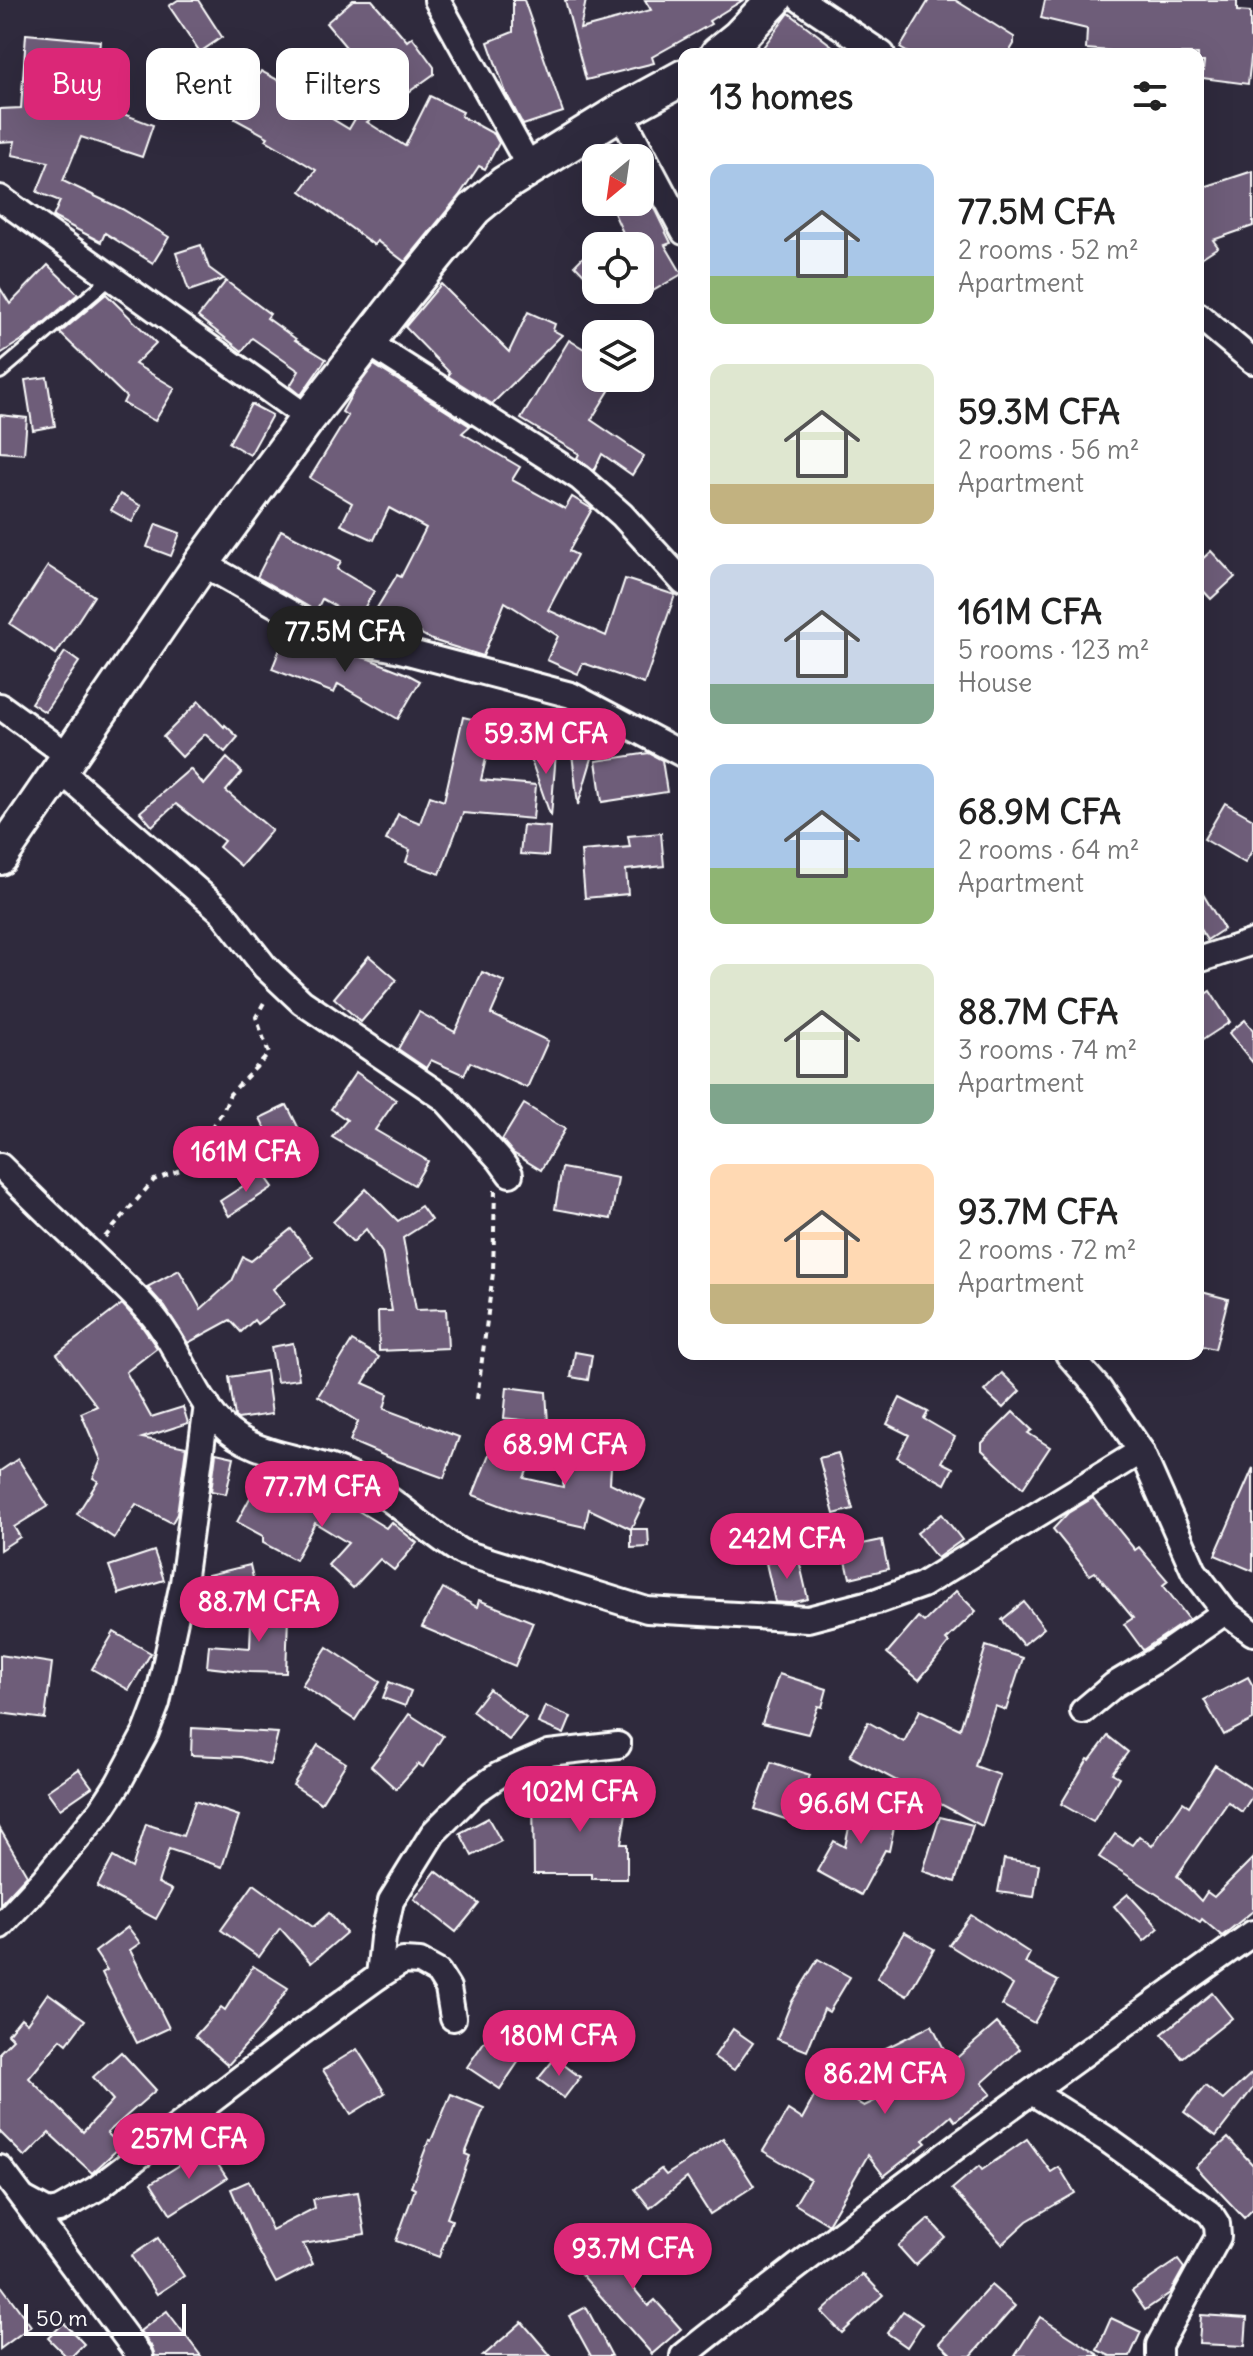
<!DOCTYPE html>
<meta charset="utf-8">
<style>
:root{--surface:#fff;--page:#f6f6f6;--text:#222;--muted:#767676;--accent:#db2777}
body{margin:0;font-family:Delius,sans-serif;background:var(--page);color:var(--text);height:100vh;display:flex;flex-direction:column;font-size:30px;white-space:nowrap}
*{box-sizing:border-box;margin:0}
p{font-size:26px;color:var(--muted)}
.icon{flex:none;width:44px;height:44px;fill:none;stroke:currentColor;stroke-width:2;stroke-linecap:round;stroke-linejoin:round}
.map{position:relative;flex:1;overflow:hidden}
.side{position:absolute;left:678px;top:48px;width:526px;height:1312px;display:flex;flex-direction:column;background:var(--surface);border-radius:16px;box-shadow:0 8px 32px #0002}
.side>*{flex:none}
.guide{position:absolute;left:24px;top:48px;width:534px;height:72px;display:flex;gap:16px}
.needle{width:52px;rotate:209deg}
.buttons{position:absolute;left:582px;top:144px;display:grid;gap:16px}
.buttons a{display:grid;place-items:center;width:72px;height:72px;border-radius:16px;background:var(--surface);box-shadow:0 8px 32px #0002;font-size:40px}
.scale{position:absolute;left:24px;bottom:20px;width:162px;box-sizing:border-box;padding-left:8px;border:4px solid #fff;border-top:0;font-size:22px;line-height:28px;white-space:nowrap;color:#fff;-webkit-text-stroke:6px #2f2a3d;paint-order:stroke}
.price{position:absolute;translate:-50% -68px;padding:0 18px;border-radius:28px;background:var(--accent);color:#fff;font-size:26px;line-height:52px;filter:drop-shadow(0 2px 4px #0008)}
.price::after{content:'';position:absolute;left:50%;top:48px;width:24px;height:18px;margin-left:-12px;background:inherit;clip-path:polygon(0 0,100% 0,50% 100%)}
.price.active{background:#222;color:#fff}
ul{padding:0;list-style:none}
li{display:flex;align-items:center;gap:24px;height:200px;padding:0 32px}
li span{display:grid;place-items:center;flex:none;width:224px;height:160px;border-radius:16px;color:#555}
li>.icon{margin-inline-start:auto}
span .icon{width:96px;height:96px;fill:#fffc;stroke-width:1}
li b{font-size:34px}
h2{display:flex;justify-content:space-between;align-items:center;height:96px;padding:0 32px;font-size:34px}
.chip{padding:0 28px;border-radius:16px;background:var(--surface);box-shadow:0 8px 32px #0002;font-size:28px;line-height:72px}
.chip.active{background:var(--accent);color:#fff}
.map>svg:first-child{display:block}
.building{fill:#6e5d79;stroke:#fff;stroke-width:2}
.lines{fill:none;stroke-linecap:round;stroke-linejoin:round}
.service-casing{stroke:#fff;stroke-width:18}
.minor-casing{stroke:#fff;stroke-width:30}
.secondary-casing{stroke:#fff;stroke-width:40}
.path{stroke:#fff;stroke-width:4;stroke-dasharray:6 6;stroke-linecap:butt}
.service{stroke:#2f2a3d;stroke-width:12}
.minor{stroke:#2f2a3d;stroke-width:24}
.secondary{stroke:#2f2a3d;stroke-width:34}
</style>
<div class="map">
<svg width="1253" height="2356" viewBox="0 0 1253 2356">
<rect width="100%" height="100%" fill="#2f2a3d"/>
<filter id="ink" filterUnits="userSpaceOnUse"><feTurbulence type="fractalNoise" baseFrequency=".0125" numOctaves="2"/><feDisplacementMap in="SourceGraphic" scale="16" xChannelSelector="R" yChannelSelector="G"/><feConvolveMatrix kernelMatrix="1 2 1 2 8 2 1 2 1" color-interpolation-filters="sRGB"/></filter>
<g filter="url(#ink)">
<g class="building">
<polygon points="178,0 198,0 222,37 200,52 169,6"/>
<polygon points="353,0 372,0 407,41 412,37 434,67 434,74 367,122 405,146 430,96 463,112 461,116 494,134 499,143 485,169 479,166 459,196 405,262 377,241 374,245 301,191 316,170 266,140 268,137 235,119 261,71 289,86 286,91 349,129 376,83 326,23"/>
<polygon points="513,0 524,0 563,112 523,125 506,93 488,42 513,32"/>
<polygon points="565,0 586,0 580,29 651,10 645,0 743,0 709,21 711,24 652,57 654,63 586,80"/>
<polygon points="929,0 955,0 1014,37 1014,44 1008,54 910,54 900,48"/>
<polygon points="1045,0 1237,0 1237,11 1250,12 1250,38 1253,40 1248,84 1202,78 1204,62 1198,62 1198,54 1149,54 1086,49 1087,29 1041,18"/>
<polygon points="789,13 843,54 758,54"/>
<polygon points="26,34 100,41 97,74 89,88 111,98 107,108 153,125 142,157 81,137 63,181 122,209 169,237 153,263 105,233 101,242 53,217 60,201 37,192 49,162 12,155 15,141 0,142 0,109 21,108"/>
<polygon points="1253,171 1253,226 1213,240 1218,247 1198,260 1198,189"/>
<polygon points="609,202 651,202 671,243 665,245 682,274 651,292 640,269 640,246 629,246"/>
<polygon points="596,244 596,287 575,265"/>
<polygon points="201,245 209,268 224,279 189,291 176,253"/>
<polygon points="48,265 78,294 27,337 0,354 0,288 10,304"/>
<polygon points="226,281 270,314 267,318 296,339 295,340 326,359 301,395 290,386 299,371 252,338 242,351 198,317"/>
<polygon points="441,284 509,352 528,312 555,324 553,330 562,335 492,404 448,376 450,373 405,327"/>
<polygon points="106,294 156,343 135,364 175,388 155,421 123,403 126,397 60,333"/>
<polygon points="569,340 596,356 596,378 617,378 591,420 644,456 632,475 602,454 594,471 577,458 579,454 521,419"/>
<polygon points="374,365 470,426 462,433 520,467 512,480 565,509 572,497 592,509 569,551 577,555 548,610 606,636 625,579 675,595 644,684 583,663 578,674 547,660 558,636 505,602 483,656 432,640 377,608 397,575 401,577 426,528 389,508 374,540 341,525 352,503 310,478 348,416 342,412 352,394"/>
<polygon points="47,377 55,426 33,430 25,380"/>
<polygon points="251,404 272,415 250,455 229,443"/>
<polygon points="0,415 27,418 24,454 0,452"/>
<polygon points="120,494 141,506 132,522 111,510"/>
<polygon points="156,524 180,533 171,556 147,547"/>
<polygon points="281,530 341,561 337,569 374,591 358,619 322,599 316,611 257,577"/>
<polygon points="1211,551 1235,577 1211,599 1198,585 1198,563"/>
<polygon points="48,566 94,596 56,654 10,624"/>
<polygon points="288,629 319,646 369,659 407,674 420,681 398,719 338,684 334,693 272,669"/>
<polygon points="65,652 79,662 45,712 31,703"/>
<polygon points="199,701 224,727 225,725 238,737 225,752 205,734 182,757 163,737"/>
<polygon points="561,711 578,716 601,728 578,805 570,736 553,736"/>
<polygon points="463,717 494,724 481,780 536,785 533,819 463,813 440,874 406,862 410,850 386,840 398,814 420,823 430,796 444,801"/>
<polygon points="556,752 551,817 531,760"/>
<polygon points="649,753 662,760 667,792 602,802 596,761"/>
<polygon points="227,758 242,772 226,791 272,830 241,866 219,847 224,841 176,804 152,826 140,812 190,769 204,785"/>
<polygon points="1225,803 1253,819 1253,849 1245,863 1204,839"/>
<polygon points="523,825 550,827 548,856 520,854"/>
<polygon points="661,833 664,866 626,870 628,894 585,898 581,851 630,847 628,836"/>
<polygon points="1198,886 1224,929 1207,940 1198,926"/>
<polygon points="369,956 397,980 361,1022 334,998"/>
<polygon points="482,972 505,982 491,1014 548,1041 527,1088 470,1062 464,1075 431,1060 426,1068 398,1049 419,1012 455,1032"/>
<polygon points="1210,991 1230,1022 1198,1043 1198,999"/>
<polygon points="1245,1020 1253,1030 1253,1063 1229,1033"/>
<polygon points="356,1072 396,1100 375,1130 428,1161 414,1185 332,1137 347,1120 331,1109"/>
<polygon points="524,1104 565,1129 541,1170 513,1153 502,1140"/>
<polygon points="287,1105 313,1157 286,1170 260,1118"/>
<polygon points="562,1168 618,1178 611,1219 555,1209"/>
<polygon points="263,1173 273,1187 229,1216 220,1201"/>
<polygon points="366,1189 398,1221 421,1206 431,1220 403,1238 416,1310 446,1309 448,1348 379,1351 378,1311 392,1311 382,1253 366,1229 353,1242 333,1222"/>
<polygon points="291,1229 313,1257 273,1289 284,1304 257,1324 254,1320 241,1332 230,1320 188,1343 165,1307 147,1287 179,1270 201,1309 232,1281 243,1257 251,1261"/>
<polygon points="1198,1291 1228,1299 1215,1349 1198,1345"/>
<polygon points="122,1304 141,1325 157,1348 126,1372 151,1417 183,1407 188,1423 142,1438 186,1447 177,1514 172,1523 136,1504 114,1538 77,1514 98,1481 93,1478 101,1460 81,1413 97,1406 57,1354"/>
<polygon points="352,1341 379,1357 363,1383 388,1394 384,1409 459,1437 444,1478 397,1461 350,1441 358,1422 318,1396"/>
<polygon points="293,1343 299,1379 277,1382 271,1347"/>
<polygon points="575,1352 592,1355 588,1380 571,1377"/>
<polygon points="266,1371 272,1414 238,1419 235,1417 229,1377"/>
<polygon points="1002,1373 1020,1391 1003,1408 984,1391"/>
<polygon points="507,1387 546,1392 548,1423 504,1418"/>
<polygon points="900,1398 928,1412 924,1419 955,1437 941,1462 953,1468 945,1484 897,1457 909,1435 887,1424"/>
<polygon points="1013,1412 1032,1430 1028,1433 1050,1447 1023,1488 982,1450 982,1443"/>
<polygon points="566,1431 613,1434 610,1483 645,1500 631,1529 648,1529 649,1547 631,1548 631,1529 589,1509 585,1527 518,1512 473,1495 491,1449 530,1464 524,1478 563,1487"/>
<polygon points="216,1453 234,1457 226,1494 211,1491"/>
<polygon points="838,1453 853,1509 834,1514 819,1458"/>
<polygon points="18,1459 48,1506 14,1527 20,1537 0,1550 0,1471"/>
<polygon points="266,1468 284,1478 280,1485 327,1510 336,1497 386,1528 391,1522 417,1543 394,1570 380,1559 353,1588 328,1565 348,1543 315,1523 295,1560 263,1543 263,1536 237,1522"/>
<polygon points="1253,1468 1253,1571 1215,1555"/>
<polygon points="1093,1498 1135,1550 1139,1547 1168,1581 1163,1585 1189,1619 1143,1650 1124,1624 1133,1618 1095,1572 1090,1575 1053,1529 1068,1513"/>
<polygon points="942,1514 962,1540 937,1558 917,1533"/>
<polygon points="882,1540 888,1569 850,1578 843,1548"/>
<polygon points="154,1551 164,1580 119,1594 109,1566"/>
<polygon points="798,1556 808,1599 790,1603 775,1602 766,1563"/>
<polygon points="250,1565 256,1591 215,1601 208,1575"/>
<polygon points="443,1588 477,1607 479,1600 533,1622 515,1666 422,1627"/>
<polygon points="289,1589 286,1673 249,1672 207,1667 209,1645 250,1648 251,1620"/>
<polygon points="956,1591 976,1611 946,1640 949,1643 919,1680 887,1653 918,1617 924,1622"/>
<polygon points="1024,1602 1044,1628 1023,1645 1002,1620"/>
<polygon points="114,1632 151,1653 129,1690 92,1669"/>
<polygon points="986,1646 1023,1658 1006,1710 995,1706 975,1766 1000,1775 982,1826 850,1756 868,1722 904,1742 920,1710 960,1729"/>
<polygon points="327,1647 380,1682 355,1720 302,1685"/>
<polygon points="0,1655 52,1663 45,1719 0,1713"/>
<polygon points="779,1674 827,1689 822,1707 818,1706 808,1734 762,1723"/>
<polygon points="1248,1677 1253,1686 1253,1720 1224,1735 1204,1700"/>
<polygon points="389,1682 411,1691 405,1706 383,1698"/>
<polygon points="489,1689 526,1718 509,1740 472,1711"/>
<polygon points="545,1706 571,1717 564,1734 538,1723"/>
<polygon points="409,1714 443,1736 423,1767 418,1764 396,1789 371,1766 384,1750"/>
<polygon points="192,1728 278,1733 270,1765 241,1757 191,1755"/>
<polygon points="1108,1736 1128,1752 1112,1773 1119,1777 1093,1822 1061,1804 1088,1759 1090,1760"/>
<polygon points="318,1745 346,1763 321,1803 293,1785"/>
<polygon points="771,1762 810,1775 794,1822 755,1809"/>
<polygon points="1215,1765 1253,1790 1253,1795 1242,1812 1228,1802 1177,1876 1201,1901 1207,1892 1214,1897 1253,1858 1253,1911 1222,1936 1202,1919 1200,1922 1099,1857 1115,1834 1132,1845 1139,1836 1152,1846 1183,1802 1189,1806"/>
<polygon points="79,1769 92,1787 60,1809 47,1791"/>
<polygon points="586,1788 629,1795 621,1844 627,1844 627,1879 592,1879 592,1874 534,1874 533,1793 585,1793"/>
<polygon points="855,1798 898,1808 889,1851 885,1850 861,1895 817,1871 834,1841 845,1847"/>
<polygon points="195,1801 239,1816 222,1867 169,1849 158,1883 172,1890 156,1919 97,1887 113,1857 132,1868 146,1824 183,1836"/>
<polygon points="940,1817 973,1825 955,1882 923,1871"/>
<polygon points="488,1818 501,1841 472,1856 460,1833"/>
<polygon points="0,1829 27,1875 0,1904"/>
<polygon points="1004,1859 1039,1864 1034,1897 998,1892"/>
<polygon points="436,1871 479,1904 456,1932 414,1899"/>
<polygon points="254,1884 313,1927 329,1913 346,1933 311,1963 280,1928 259,1957 221,1930"/>
<polygon points="1128,1894 1159,1928 1144,1941 1114,1906"/>
<polygon points="971,1915 1030,1953 1025,1963 1058,1981 1034,2023 1002,2005 1013,1985 949,1945"/>
<polygon points="128,1927 140,1943 130,1950 169,2028 137,2043 102,1973 107,1970 95,1952"/>
<polygon points="904,1932 934,1949 907,1996 877,1978"/>
<polygon points="818,1959 850,1977 829,2012 824,2009 807,2051 777,2039 791,2003"/>
<polygon points="253,1966 288,1988 263,2026 228,2065 195,2036 221,2007 225,2010"/>
<polygon points="48,1993 85,2020 67,2044 61,2039 29,2078 83,2132 113,2100 93,2077 121,2052 156,2090 107,2133 121,2146 92,2173 49,2133 25,2157 0,2132 0,2052 13,2039 8,2034 21,2018 27,2023"/>
<polygon points="1212,1993 1232,2018 1182,2058 1162,2034"/>
<polygon points="997,2023 1020,2049 982,2083 991,2094 955,2121 951,2116 923,2140 926,2143 884,2176 868,2155 828,2224 795,2204 810,2179 763,2151 788,2110 802,2119 822,2082 864,2106 902,2088 882,2050 932,2025 951,2063"/>
<polygon points="733,2029 753,2043 734,2070 714,2057"/>
<polygon points="491,2032 523,2055 500,2089 467,2067"/>
<polygon points="357,2049 385,2093 351,2114 323,2070"/>
<polygon points="555,2058 580,2077 564,2098 538,2079"/>
<polygon points="1253,2072 1253,2088 1216,2136 1184,2112 1205,2086 1223,2100"/>
<polygon points="451,2094 484,2108 465,2154 470,2156 447,2218 452,2220 439,2257 396,2241 415,2189 411,2187 429,2140 431,2141"/>
<polygon points="723,2138 754,2186 710,2214 687,2178 650,2208 635,2189 661,2169 666,2175"/>
<polygon points="1228,2138 1253,2165 1253,2209 1244,2218 1196,2167"/>
<polygon points="1027,2139 1051,2172 1059,2167 1075,2193 1027,2221 1002,2244 952,2189 979,2166 982,2170"/>
<polygon points="207,2148 227,2178 171,2214 151,2183"/>
<polygon points="249,2181 272,2230 315,2208 313,2199 358,2192 365,2234 303,2244 313,2264 276,2283 253,2240 231,2189"/>
<polygon points="929,2219 945,2237 915,2265 898,2246"/>
<polygon points="651,2226 665,2247 623,2275 648,2306 655,2300 681,2329 652,2354 582,2275"/>
<polygon points="158,2238 184,2276 157,2294 131,2256"/>
<polygon points="1178,2260 1184,2268 1170,2293 1145,2310 1132,2291"/>
<polygon points="863,2274 883,2295 842,2333 822,2312"/>
<polygon points="0,2284 31,2326 0,2349"/>
<polygon points="991,2285 1015,2306 971,2356 953,2356 939,2343"/>
<polygon points="586,2307 612,2356 591,2356 569,2316"/>
<polygon points="167,2311 201,2356 155,2356 152,2347 140,2331"/>
<polygon points="903,2311 922,2324 907,2347 887,2333"/>
<polygon points="1201,2315 1247,2318 1245,2346 1199,2344"/>
<polygon points="1040,2317 1100,2356 1015,2356"/>
<polygon points="1111,2318 1141,2332 1130,2356 1110,2356 1097,2350"/>
<polygon points="522,2322 551,2356 483,2356"/>
<polygon points="64,2323 84,2344 72,2356 66,2356 48,2338"/>
</g>
<g class="lines">
<g class="service-casing">
<polyline id="service" points="0,372 112,277"/>
</g>
<g class="minor-casing">
<g id="minor">
<polyline points="437,0 530,168"/>
<polyline points="801,0 882,54"/>
<polyline points="620,112 684,232"/>
<polyline points="0,198 308,418"/>
<polyline points="1198,315 1253,361"/>
<polyline points="367,342 580,478 622,515 684,583"/>
<polyline points="202,563 324,632 342,638 396,649 571,695 684,755"/>
<polyline points="0,706 69,756"/>
<polyline points="60,770 222,912 265,967 302,1002 444,1098 500,1160 510,1174"/>
<polyline points="1198,960 1253,942"/>
<path d="M 0,1166 C 29,1195 58,1223 88,1251 C 110,1273 133,1292 153,1316 C 180,1349 192,1393 221,1424 C 249,1454 297,1456 334,1469 C 383,1486 417,1525 461,1552 L 647,1610 L 808,1619 L 877,1601 L 922,1585 L 1141,1451"/>
<polyline points="1068,1354 1099,1389 1141,1451 1194,1571 1225,1612 1253,1633"/>
<polyline points="1083,1711 1114,1685 1156,1660 1225,1612"/>
<polyline points="0,1926 44,1879 101,1810 118,1784 146,1732 157,1703 183,1583 207,1405"/>
<polyline points="379,1976 383,1938 391,1901 433,1833 474,1792 499,1775 549,1753 618,1745"/>
<polyline points="1032,2092 1105,2138 1210,2213 1217,2224 1218,2237 1159,2345 1159,2356"/>
<polyline points="0,2168 140,2356"/>
<polyline points="24,2199 48,2212 59,2210 96,2189 296,2036 379,1976 403,1961 420,1962 438,1972 448,1988 453,2018"/>
<path d="M 683,2356 C 868,2208 1060,2070 1253,1933"/>
</g>
</g>
<g class="secondary-casing">
<g id="secondary">
<polyline points="718,54 739,37 774,0"/>
<polyline points="0,857 202,563 308,418 407,291 474,209 504,184 620,112 684,77"/>
</g>
</g>
<g class="path">
<polyline points="105,1237 154,1180 183,1169 224,1109 230,1094 269,1054 256,1017 266,999"/>
<polyline points="477,1399 493,1273 495,1190"/>
</g>
<use href="#service" class="service"/>
<use href="#minor" class="minor"/>
<use href="#secondary" class="secondary"/>
</g>
</g>
</svg>
<div class="buttons">
<a><svg class="needle" viewBox="-14 -14 28 28"><path d="M0-13l5 13h-10z" fill="#e53935"/><path d="M0 13l5-13h-10z" fill="#767676"/></svg></a>
<a><svg class="icon" aria-label="locate" viewBox="0 0 24 24"><circle cx="12" cy="12" r="6"/><path d="M12 2v4M12 18v4M2 12h4M18 12h4"/></svg></a>
<a><svg class="icon" aria-label="layers" viewBox="0 0 24 24"><path d="M12 4l9 5-9 5-9-5zM3 14l9 5 9-5"/></svg></a>
</div>
<div class="scale">50 m</div>
<b class="price active" style="left:345px;top:674px">77.5M CFA</b>
<b class="price" style="left:546px;top:776px">59.3M CFA</b>
<b class="price" style="left:246px;top:1194px">161M CFA</b>
<b class="price" style="left:565px;top:1487px">68.9M CFA</b>
<b class="price" style="left:322px;top:1529px">77.7M CFA</b>
<b class="price" style="left:787px;top:1581px">242M CFA</b>
<b class="price" style="left:259px;top:1644px">88.7M CFA</b>
<b class="price" style="left:580px;top:1834px">102M CFA</b>
<b class="price" style="left:861px;top:1846px">96.6M CFA</b>
<b class="price" style="left:559px;top:2078px">180M CFA</b>
<b class="price" style="left:885px;top:2116px">86.2M CFA</b>
<b class="price" style="left:189px;top:2181px">257M CFA</b>
<b class="price" style="left:633px;top:2291px">93.7M CFA</b>
<div class="guide">
<a class="chip active">Buy</a>
<a class="chip">Rent</a>
<a class="chip">Filters</a>
</div>
<section class="side">
<h2>13 homes<svg class="icon" aria-label="filters" viewBox="0 0 24 24"><path d="M4 7h16M4 17h16"/><circle cx="9" cy="7" r="2"/><circle cx="15" cy="17" r="2"/></svg></h2>
<ul>
<li><span style="background:linear-gradient(#a9c7e8 70%,#8fb573 0)"><svg class="icon" aria-label="home" viewBox="0 0 24 24"><path d="M3 11l9-7 9 7M6 9v11h12V9"/></svg></span><div><b>77.5M CFA</b><p>2 rooms · 52 m²</p><p>Apartment</p></div></li>
<li><span style="background:linear-gradient(#dfe7d0 75%,#c2b280 0)"><svg class="icon" aria-label="home" viewBox="0 0 24 24"><path d="M3 11l9-7 9 7M6 9v11h12V9"/></svg></span><div><b>59.3M CFA</b><p>2 rooms · 56 m²</p><p>Apartment</p></div></li>
<li><span style="background:linear-gradient(#c9d6e8 75%,#7fa58c 0)"><svg class="icon" aria-label="home" viewBox="0 0 24 24"><path d="M3 11l9-7 9 7M6 9v11h12V9"/></svg></span><div><b>161M CFA</b><p>5 rooms · 123 m²</p><p>House</p></div></li>
<li><span style="background:linear-gradient(#a9c7e8 65%,#8fb573 0)"><svg class="icon" aria-label="home" viewBox="0 0 24 24"><path d="M3 11l9-7 9 7M6 9v11h12V9"/></svg></span><div><b>68.9M CFA</b><p>2 rooms · 64 m²</p><p>Apartment</p></div></li>
<li><span style="background:linear-gradient(#dfe7d0 75%,#7fa58c 0)"><svg class="icon" aria-label="home" viewBox="0 0 24 24"><path d="M3 11l9-7 9 7M6 9v11h12V9"/></svg></span><div><b>88.7M CFA</b><p>3 rooms · 74 m²</p><p>Apartment</p></div></li>
<li><span style="background:linear-gradient(#ffd9b3 75%,#c2b280 0)"><svg class="icon" aria-label="home" viewBox="0 0 24 24"><path d="M3 11l9-7 9 7M6 9v11h12V9"/></svg></span><div><b>93.7M CFA</b><p>2 rooms · 72 m²</p><p>Apartment</p></div></li>
</ul>
</section>
</div>
